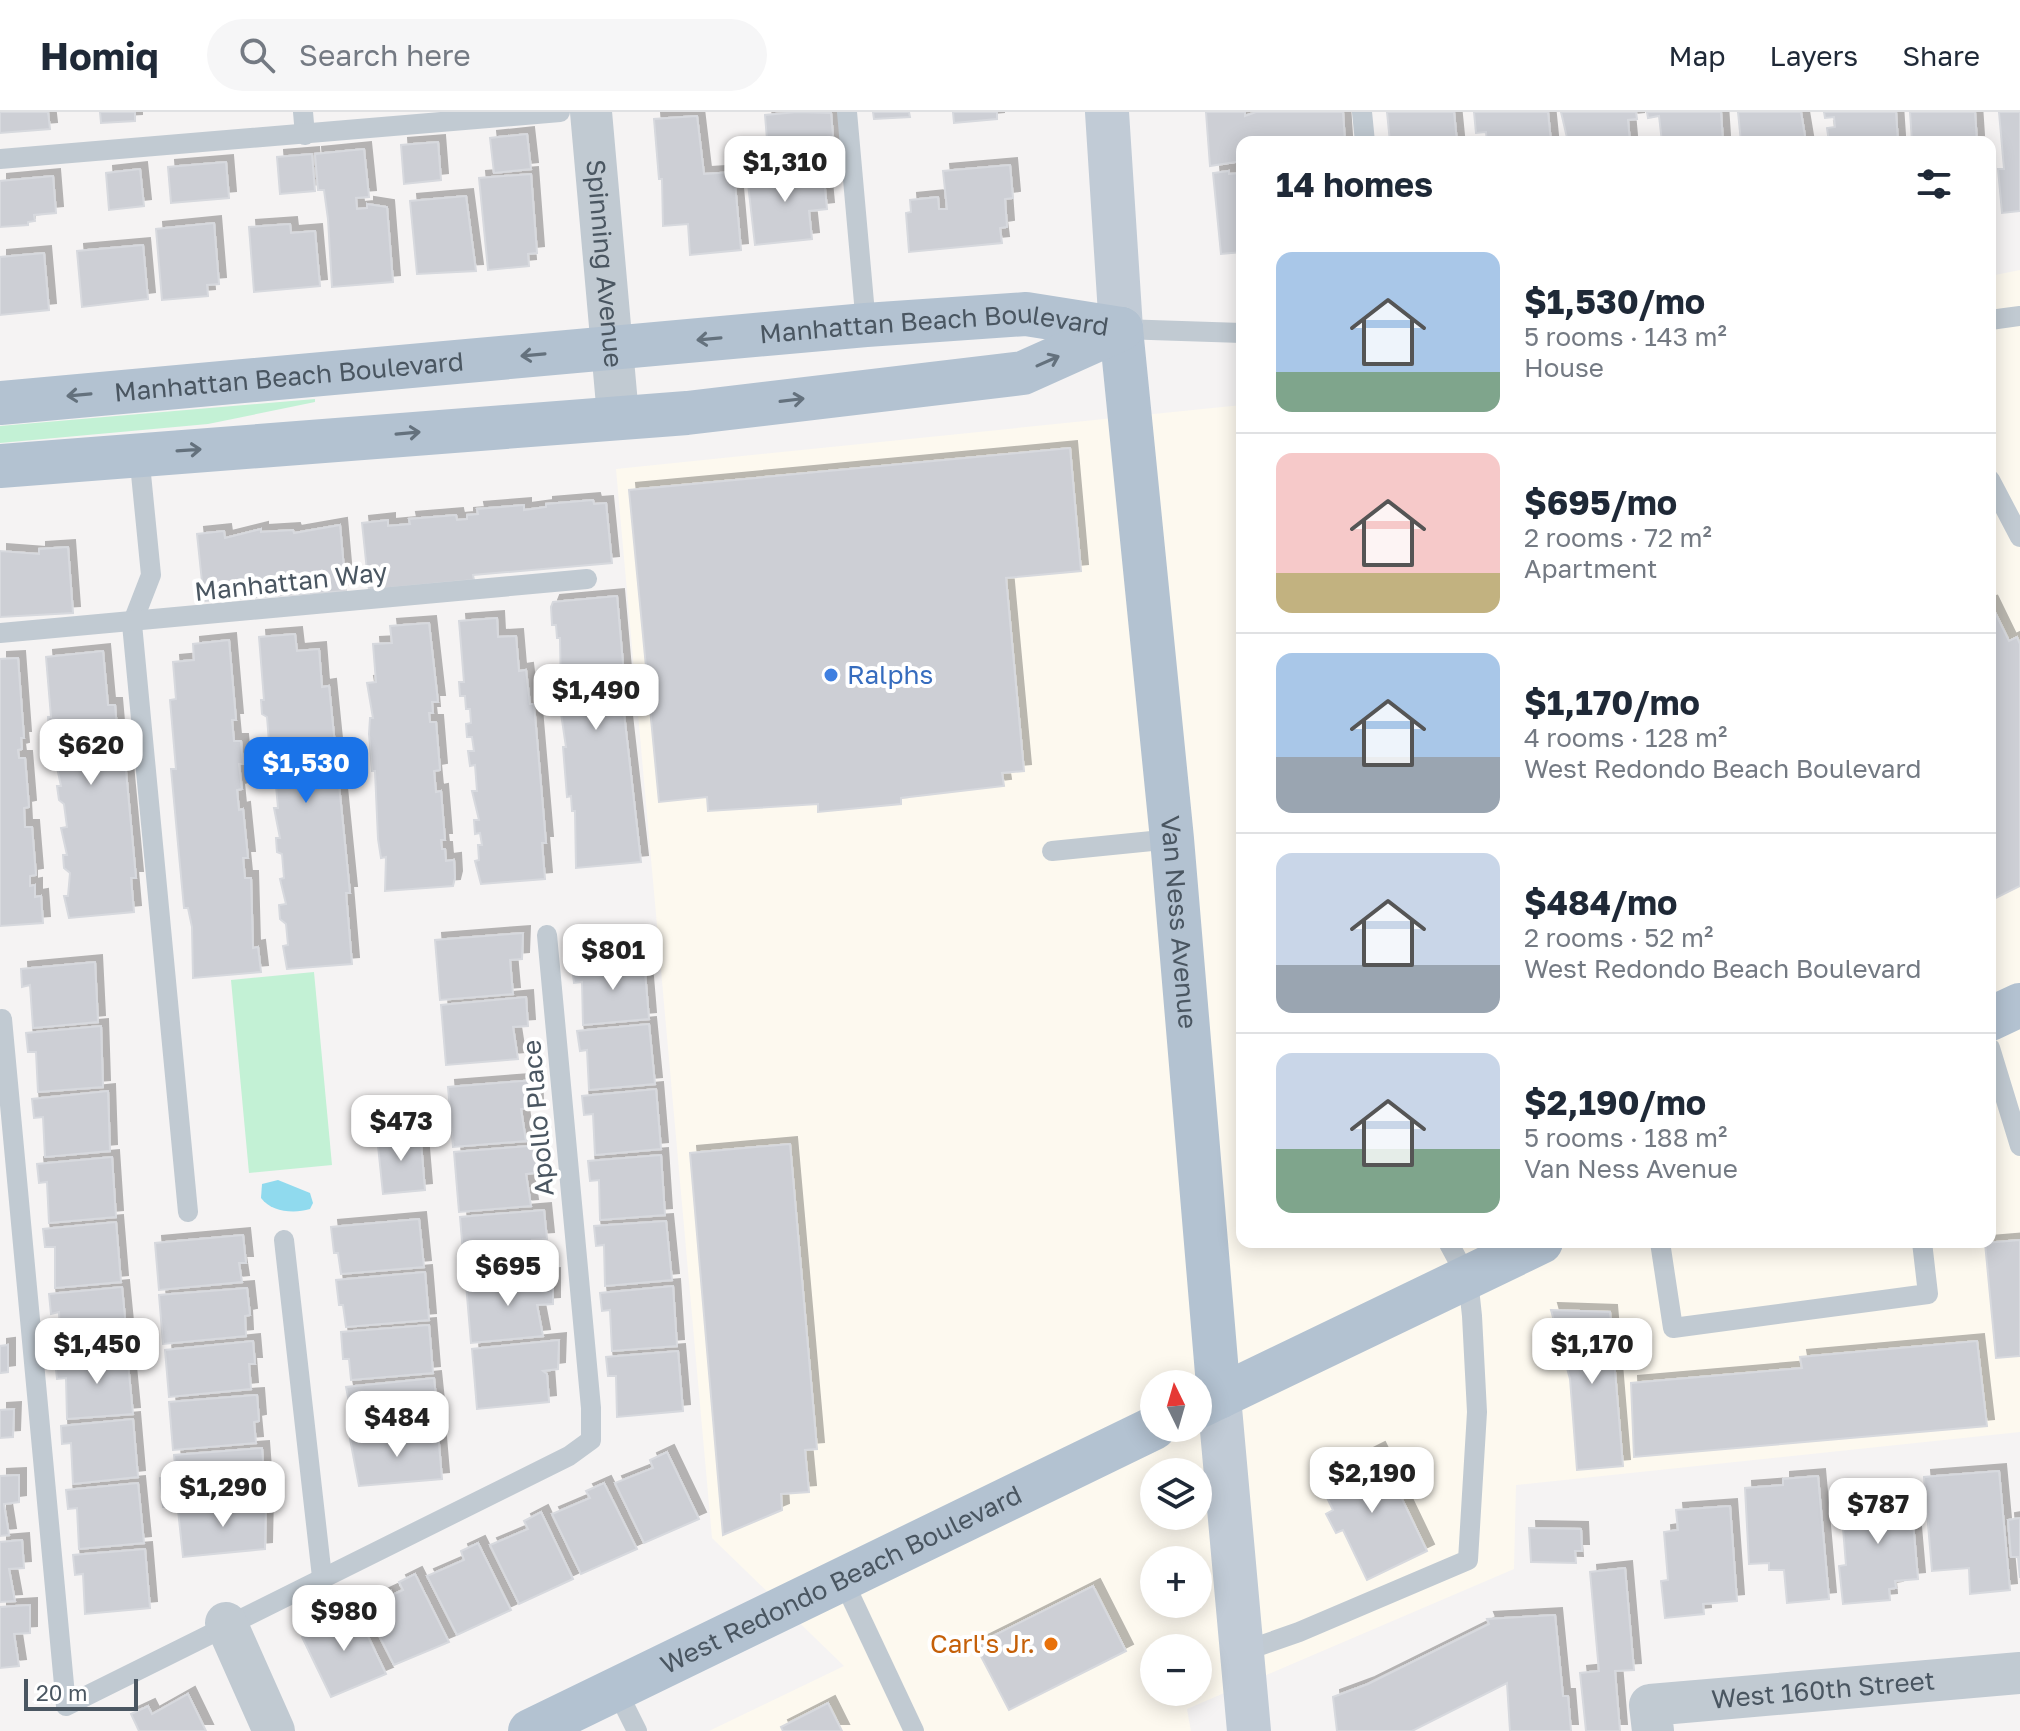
<!DOCTYPE html>
<meta charset="utf-8">
<style>
:root{--surface:#fff;--page:#f6f6f7;--text:#1f2937;--muted:#747a83;--line:#e0e1e3;--accent:#1a73e8}
body{margin:0;font-family:"Golos Text",sans-serif;background:var(--page);color:var(--text);height:100vh;display:flex;flex-direction:column;font-size:30px;white-space:nowrap}
*{box-sizing:border-box;margin:0}
p{font-size:26px;color:var(--muted)}
.icon{flex:none;width:44px;height:44px;fill:none;stroke:currentColor;stroke-width:2;stroke-linecap:round;stroke-linejoin:round}
.map{position:relative;flex:1;overflow:hidden}
.panel{position:absolute;left:1236px;top:24px;width:760px;height:1112px;display:flex;flex-direction:column;background:var(--surface);border-radius:16px;box-shadow:0 4px 20px #0003}
.panel>*{flex:none}
.needle{width:52px;rotate:355deg}
.tools{position:absolute;left:1140px;top:1258px;display:grid;gap:16px}
.tools a{display:grid;place-items:center;width:72px;height:72px;border-radius:50%;background:var(--surface);box-shadow:0 4px 20px #0003;font-size:40px}
.scale{position:absolute;left:24px;bottom:20px;width:114px;box-sizing:border-box;padding-left:8px;border:4px solid #4a5661;border-top:0;font-size:22px;line-height:28px;white-space:nowrap;color:#4a5661;-webkit-text-stroke:6px #fff;paint-order:stroke}
.price{position:absolute;translate:-50% -68px;padding:0 18px;border-radius:16px;background:#fff;color:#222;font-size:26px;line-height:52px;filter:drop-shadow(0 2px 4px #0008)}
.price::after{content:'';position:absolute;left:50%;top:48px;width:24px;height:18px;margin-left:-12px;background:inherit;clip-path:polygon(0 0,100% 0,50% 100%)}
.price.on{background:var(--accent);color:#fff}
ul{padding:0;list-style:none}
li{display:flex;align-items:center;gap:24px;height:200px;padding:0 40px}
li+li{border-top:2px solid var(--line)}
li span{display:grid;place-items:center;flex:none;width:224px;height:160px;border-radius:16px;color:#555}
li>.icon{margin-inline-start:auto}
span .icon{width:96px;height:96px;fill:#fffc;stroke-width:1}
li b{font-size:34px}
h2{display:flex;justify-content:space-between;align-items:center;height:96px;padding:0 40px;font-size:34px}
header{display:flex;align-items:center;gap:48px;box-sizing:border-box;height:112px;padding:0 40px;background:var(--surface);border-bottom:2px solid var(--line)}
header strong{font-size:38px}
nav{display:flex;gap:44px;margin-inline-start:auto;font-size:28px}
.search{width:560px;height:72px;background:var(--page);display:flex;align-items:center;gap:20px;box-sizing:border-box;padding:0 28px;border-radius:44px;color:var(--muted);font-size:30px}
.map>svg:first-child{display:block}
.commercial{fill:#fdf9ef;fill-rule:evenodd}
.green{fill:#c3f1d5}
.water{fill:#90daee}
.building{fill:#cdcfd5;stroke:#d7d9de;stroke-width:2;filter:url(#shadow)}
.lines{fill:none;stroke-linecap:round;stroke-linejoin:round}
.service{stroke:#c1cad2;stroke-width:20}
.minor{stroke:#c1cad2;stroke-width:42}
.secondary{stroke:#c1cbd6;stroke-width:44}
.primary{stroke:#b3c2d1;stroke-width:44}
.oneway{stroke:#64717d}
.shop-dot{fill:#3f7fe0;stroke:#fff;stroke-width:3}
.food-dot{fill:#e8710a;stroke:#fff;stroke-width:3}
.labels{text-anchor:middle;stroke-width:8;stroke-linejoin:round;paint-order:stroke}
.street-label{font-size:26px;fill:#4a5661;stroke:#fff}
.shop-label{font-size:26px;fill:#366cbe;stroke:#fff;text-anchor:start}
.food-label{font-size:26px;fill:#c56008;stroke:#fff;text-anchor:end}
</style>
<header>
<strong>Homiq</strong>
<div class="search"><svg class="icon" aria-label="search" viewBox="0 0 24 24"><circle cx="10" cy="10" r="6"/><path d="M15 15l6 6"/></svg>Search here</div>
<nav><a>Map</a><a>Layers</a><a>Share</a></nav>
</header>
<div class="map">
<svg width="2020" height="1619" viewBox="0 0 2020 1619">
<defs>
<filter id="shadow"><feDropShadow dx="7" dy="-7" stdDeviation="0" flood-color="#0004"/></filter>
</defs>
<rect width="100%" height="100%" fill="#f5f3f3"/>
<path class="commercial" d="M 2020,158 L 2020,1320 L 1516,1373 L 1514,1457 L 1187,1597 L 1191,1619 L 709,1619 L 844,1554 L 712,1426 L 616,357 L 1242,293 L 1242,1130 L 1990,1130 L 1990,164 ZM 1154,1272 L 1198,1272 L 1198,1316 L 1154,1316 ZM 1154,1360 L 1198,1360 L 1198,1404 L 1154,1404 ZM 1154,1448 L 1198,1448 L 1198,1492 L 1154,1492 ZM 1154,1536 L 1198,1536 L 1198,1580 L 1154,1580 Z"/>
<g class="green">
<polygon points="315,287 315,290 208,312 0,331 0,314"/>
<polygon points="314,860 332,1053 249,1061 231,868"/>
</g>
<path class="water" d="M 278,1068 L 310,1081 L 313,1091 L 310,1097 C 294,1102 271,1100 261,1086 L 262,1072 Z"/>
<g class="building">
<polygon points="0,0 48,0 50,17 0,21"/>
<polygon points="100,0 135,0 135,9 101,11"/>
<polygon points="797,0 831,1 834,35 768,40 765,3"/>
<polygon points="873,0 909,0 910,5 874,7"/>
<polygon points="953,0 997,0 997,7 954,11"/>
<polygon points="1206,0 1245,0 1245,4 1256,0 1343,0 1345,30 1242,30 1242,49 1210,54"/>
<polygon points="1387,0 1454,0 1457,30 1390,30"/>
<polygon points="1474,0 1548,0 1551,30 1487,30 1486,20 1476,21"/>
<polygon points="1561,0 1636,0 1637,7 1628,8 1630,30 1568,30"/>
<polygon points="1647,0 1721,0 1723,30 1662,30 1659,4 1648,6"/>
<polygon points="1738,0 1801,0 1806,30 1741,30"/>
<polygon points="1824,0 1896,0 1898,30 1829,30 1827,16 1835,15 1834,5 1825,6"/>
<polygon points="1910,0 1975,0 1977,30 1912,30"/>
<polygon points="1999,0 2020,0 2020,99 2002,101 1998,57 2004,57"/>
<polygon points="697,4 704,62 734,60 741,138 690,143 688,112 663,114 662,67 659,67 654,7"/>
<polygon points="527,22 531,57 494,61 490,26"/>
<polygon points="438,30 441,68 404,72 401,33"/>
<polygon points="364,37 369,85 356,86 357,97 367,96 367,92 387,95 393,170 332,175 328,107 324,78 318,78 315,42"/>
<polygon points="312,42 315,79 280,82 277,45"/>
<polygon points="226,50 229,86 171,91 168,55"/>
<polygon points="1010,53 1013,86 1005,87 1007,115 1000,116 1002,131 909,140 906,101 911,100 910,88 938,85 939,97 947,97 943,59"/>
<polygon points="823,56 827,97 809,99 812,127 755,133 747,63"/>
<polygon points="140,57 144,94 109,98 106,61"/>
<polygon points="1229,59 1229,62 1242,61 1242,140 1221,142 1213,61"/>
<polygon points="531,62 537,141 528,142 529,154 488,158 479,66"/>
<polygon points="53,64 56,101 34,103 35,109 28,110 28,113 0,115 0,69"/>
<polygon points="466,84 476,159 417,162 410,89"/>
<polygon points="214,111 219,172 207,173 208,184 162,188 156,117"/>
<polygon points="290,112 291,121 315,119 320,174 254,180 249,115"/>
<polygon points="143,133 148,187 82,195 77,139"/>
<polygon points="44,141 49,198 0,203 0,145"/>
<polygon points="1070,336 1081,459 1006,466 1024,659 1002,661 1004,674 901,686 901,692 818,700 818,692 708,699 707,685 659,690 629,378"/>
<polygon points="593,388 594,392 606,391 612,451 473,463 474,468 369,478 362,411 388,408 388,414 410,412 409,407 456,403 457,408 467,407 467,403 478,402 477,397 524,393 524,398 546,395 546,392"/>
<polygon points="340,413 346,479 204,489 197,422 224,419 225,426 261,417 261,420 293,418 294,421"/>
<polygon points="68,435 73,501 0,505 0,439 39,442 39,437"/>
<polygon points="617,484 625,574 621,575 641,750 576,756 575,699 572,699 571,684 567,685 563,635 566,635 558,581 561,581 560,526 557,526 556,513 552,513 551,495 553,490"/>
<polygon points="1990,490 2009,529 2017,525 2020,532 2020,774 1990,789"/>
<polygon points="497,506 498,525 516,524 519,559 526,558 530,592 534,592 546,731 542,731 545,767 481,772 475,749 479,748 478,733 482,733 480,721 475,722 474,708 479,708 472,679 477,679 475,653 470,654 468,639 474,639 472,625 467,625 466,612 471,611 470,597 466,597 465,584 460,584 459,570 464,570 459,509"/>
<polygon points="429,511 438,590 432,590 433,601 429,601 430,610 436,610 440,658 434,659 436,680 441,679 445,728 441,728 442,737 445,737 446,749 454,748 455,766 453,774 385,779 386,745 381,746 378,727 375,659 372,659 369,622 370,606 373,606 367,571 376,570 373,532 392,531 390,514"/>
<polygon points="295,522 297,539 319,537 322,575 329,574 350,781 346,781 352,852 287,857 283,834 288,833 286,812 280,807 279,793 286,792 280,767 284,766 282,742 277,740 276,726 280,726 274,696 278,696 276,674 271,670 270,655 274,655 274,651 270,651 270,643 265,643 264,630 269,630 267,605 262,602 261,588 264,588 259,525"/>
<polygon points="229,528 236,608 232,608 234,629 241,629 243,652 239,652 242,677 237,678 239,698 243,697 248,746 243,746 245,766 251,766 253,836 258,835 261,860 193,866 192,815 188,796 184,796 171,657 176,657 170,588 176,587 173,550 194,548 193,532"/>
<polygon points="103,539 108,593 115,593 118,627 123,627 136,766 131,766 134,800 69,806 64,784 68,784 70,761 64,756 63,743 67,743 61,716 67,715 64,692 59,688 57,674 61,674 55,646 60,645 58,633 55,633 54,620 49,620 48,605 51,605 46,545"/>
<polygon points="18,546 24,626 21,626 22,637 18,638 19,646 25,646 29,695 24,696 25,715 32,715 36,763 30,764 30,774 35,773 35,785 41,784 43,811 0,814 0,547"/>
<polygon points="523,821 522,847 510,848 513,882 440,888 435,828"/>
<polygon points="644,848 649,907 583,913 582,870 574,871 572,854"/>
<polygon points="95,850 98,910 33,916 30,873 22,875 21,857"/>
<polygon points="526,885 528,914 513,915 518,947 446,953 441,893"/>
<polygon points="649,912 655,972 589,978 587,938 580,939 577,919"/>
<polygon points="101,914 103,975 38,980 36,940 28,940 26,921"/>
<polygon points="535,968 536,995 521,997 526,1029 453,1035 448,975"/>
<polygon points="656,977 661,1037 595,1043 593,1002 584,1003 582,984"/>
<polygon points="108,979 110,1039 45,1045 43,1005 34,1006 32,987"/>
<polygon points="420,1019 425,1078 383,1082 377,1024"/>
<polygon points="790,1032 817,1337 805,1338 809,1380 781,1382 782,1398 723,1423 690,1041"/>
<polygon points="542,1033 541,1060 526,1062 531,1094 459,1100 454,1040"/>
<polygon points="661,1043 665,1103 600,1108 599,1068 590,1069 588,1049"/>
<polygon points="112,1045 116,1105 49,1111 47,1070 39,1071 37,1052"/>
<polygon points="544,1098 547,1127 532,1128 537,1159 465,1165 460,1105"/>
<polygon points="419,1107 424,1155 341,1162 338,1141 334,1141 331,1115"/>
<polygon points="666,1109 672,1168 605,1174 604,1133 596,1134 594,1114"/>
<polygon points="116,1110 121,1170 55,1176 55,1135 45,1135 43,1117"/>
<polygon points="243,1123 246,1151 239,1151 242,1170 159,1178 155,1131"/>
<polygon points="2020,1128 2020,1244 1996,1246 1985,1131"/>
<polygon points="425,1160 429,1208 346,1215 343,1193 339,1193 336,1168"/>
<polygon points="553,1163 553,1192 537,1193 543,1224 471,1231 466,1172"/>
<polygon points="673,1174 677,1234 612,1239 610,1198 602,1199 600,1181"/>
<polygon points="122,1175 128,1236 61,1242 59,1200 51,1202 49,1182"/>
<polygon points="247,1176 250,1203 245,1204 246,1224 163,1232 159,1183"/>
<polygon points="1551,1198 1610,1200 1623,1354 1577,1358 1570,1267"/>
<polygon points="429,1213 433,1261 351,1268 349,1247 343,1247 341,1220"/>
<polygon points="559,1228 558,1257 543,1259 547,1262 549,1290 477,1297 472,1237"/>
<polygon points="253,1229 255,1252 249,1252 251,1277 169,1285 165,1238"/>
<polygon points="1977,1229 1987,1314 1634,1345 1631,1271 1802,1256 1800,1245"/>
<polygon points="8,1233 8,1260 0,1261 0,1234"/>
<polygon points="678,1239 683,1299 617,1305 616,1264 608,1264 606,1245"/>
<polygon points="127,1241 133,1302 67,1307 66,1266 57,1267 55,1248"/>
<polygon points="434,1266 439,1314 355,1322 346,1275"/>
<polygon points="257,1283 259,1309 254,1310 256,1331 173,1338 169,1290"/>
<polygon points="14,1297 13,1325 0,1326 0,1298"/>
<polygon points="133,1307 138,1365 73,1372 71,1331 62,1332 61,1314"/>
<polygon points="438,1320 442,1367 359,1374 350,1327"/>
<polygon points="262,1336 264,1363 258,1363 260,1384 163,1395 160,1366 176,1364 174,1343"/>
<polygon points="1378,1337 1427,1439 1367,1468 1343,1418 1336,1421 1326,1402 1333,1398 1318,1367"/>
<polygon points="667,1340 699,1407 644,1431 615,1371 653,1356 650,1348"/>
<polygon points="1999,1359 2010,1478 1970,1482 1969,1456 1932,1459 1924,1365"/>
<polygon points="19,1363 19,1390 4,1392 9,1423 0,1424 0,1364"/>
<polygon points="1818,1364 1829,1487 1787,1491 1784,1458 1769,1458 1769,1451 1749,1452 1745,1376 1783,1373 1783,1367"/>
<polygon points="138,1371 144,1431 79,1437 77,1396 68,1397 66,1378"/>
<polygon points="604,1371 637,1437 581,1462 552,1402 590,1386 586,1379"/>
<polygon points="1910,1376 1918,1467 1895,1469 1896,1476 1889,1477 1890,1488 1843,1492 1839,1454 1846,1453 1842,1404 1858,1403 1856,1381"/>
<polygon points="266,1389 265,1437 183,1445 178,1398"/>
<polygon points="1730,1394 1737,1489 1703,1492 1704,1502 1665,1506 1661,1469 1668,1468 1664,1420 1678,1418 1676,1398"/>
<polygon points="541,1400 573,1467 519,1492 490,1433 528,1417 524,1409"/>
<polygon points="2020,1406 2020,1466 2018,1445 2011,1445 2008,1408"/>
<polygon points="1529,1416 1581,1417 1582,1439 1575,1439 1576,1451 1531,1450"/>
<polygon points="22,1428 24,1456 9,1457 15,1489 0,1490 0,1430"/>
<polygon points="478,1431 511,1498 457,1523 427,1464 464,1448 461,1439"/>
<polygon points="145,1437 150,1496 85,1502 83,1462 75,1463 73,1443"/>
<polygon points="1625,1456 1634,1558 1615,1559 1620,1619 1586,1619 1580,1561 1599,1559 1590,1460"/>
<polygon points="415,1462 449,1530 394,1553 363,1492 391,1479 392,1483 403,1478 399,1470"/>
<polygon points="1093,1474 1126,1539 1009,1598 975,1533"/>
<polygon points="30,1493 30,1521 14,1522 19,1554 0,1556 0,1495"/>
<polygon points="353,1493 386,1562 331,1585 302,1525 338,1509 335,1502"/>
<polygon points="1555,1503 1563,1584 1568,1584 1571,1619 1510,1619 1507,1571 1412,1619 1337,1619 1333,1585 1368,1572 1489,1512 1487,1507"/>
<polygon points="188,1582 206,1619 139,1619 131,1602 148,1594 152,1602"/>
<polygon points="828,1591 842,1619 783,1619 781,1615"/>
</g>
<g class="lines">
<g class="service">
<polyline points="303,0 305,23"/>
<polyline points="847,0 866,213"/>
<polyline points="1362,0 1365,30"/>
<polyline points="0,47 560,0"/>
<polyline points="1990,208 2020,204"/>
<polyline points="1121,217 1242,221"/>
<polyline points="139,342 151,463 132,512 188,1100"/>
<polyline points="1990,368 2020,425"/>
<polyline points="0,521 587,467"/>
<polyline points="1052,739 1172,727"/>
<polyline points="2,907 66,1594 569,1344 591,1328 591,1296 547,823"/>
<polyline points="1990,936 2020,1034"/>
<polyline points="284,1128 322,1465"/>
<polyline points="1660,1130 1673,1216 1928,1182 1922,1130"/>
<polyline points="842,1466 914,1619"/>
<polyline points="1242,1540 1299,1520 1468,1448 1477,1300 1472,1204 1468,1167 1448,1130"/>
<polyline points="616,1577 637,1619"/>
</g>
<g class="minor">
<path id="s1" d="M 591,0 L 618,304"/>
<polyline points="226,1511 274,1619"/>
<path id="s2" d="M 1653,1619 L 1650,1593 L 2020,1561"/>
</g>
<g class="secondary">
<polyline points="1107,0 1121,217"/>
<polyline points="1219,1285 1249,1619"/>
</g>
<g class="primary">
<path id="s3" d="M 1121,217 L 1172,727 L 1219,1285"/>
<path id="s4" d="M 0,291 L 866,213 L 1026,202 L 1121,217"/>
<polyline points="0,354 687,301 1023,261 1121,217"/>
<polyline points="1990,907 2020,893"/>
<polyline points="1198,1295 1541,1130"/>
<path id="s5" d="M 530,1619 L 1154,1316"/>
</g>
</g>
<defs><path id="oneway-shaft" d="M-6 0H5M1.5-3L5.5 0L1.5 3" fill="none" stroke-width="1.6" stroke-linecap="round" stroke-linejoin="round" transform="scale(2)"/></defs>
<g class="oneway">
<use href="#oneway-shaft" transform="translate(709 227) rotate(175)"/>
<use href="#oneway-shaft" transform="translate(533 243) rotate(175)"/>
<use href="#oneway-shaft" transform="translate(1048 249) rotate(-24)"/>
<use href="#oneway-shaft" transform="translate(79 283) rotate(175)"/>
<use href="#oneway-shaft" transform="translate(792 288) rotate(-7)"/>
<use href="#oneway-shaft" transform="translate(408 321) rotate(-5)"/>
<use href="#oneway-shaft" transform="translate(189 338) rotate(-4)"/>
</g>
<circle class="shop-dot" cx="831" cy="563" r="8"/>
<circle class="food-dot" cx="1051" cy="1532" r="8"/>
<g class="labels">
<g class="street-label">
<text dy="9" stroke="none"><textPath href="#s1" startOffset="152">Spinning Avenue</textPath></text>
<text dy="9" stroke="none"><textPath href="#s4" startOffset="938">Manhattan Beach Boulevard</textPath></text>
<text dy="9" stroke="none"><textPath href="#s4" startOffset="290">Manhattan Beach Boulevard</textPath></text>
<text transform="translate(291 470) rotate(-6)" y="9">Manhattan Way</text>
<text dy="9" stroke="none"><textPath href="#s3" startOffset="596">Van Ness Avenue</textPath></text>
<text transform="translate(538 1006) rotate(-95)" y="9">Apollo Place</text>
<text dy="9" stroke="none"><textPath href="#s5" startOffset="346">West Redondo Beach Boulevard</textPath></text>
<text dy="9" stroke="none"><textPath href="#s2" startOffset="200">West 160th Street</textPath></text>
</g>
<g class="shop-label">
<text x="847" y="572">Ralphs</text>
</g>
<g class="food-label">
<text x="1035" y="1541">Carl's Jr.</text>
</g>
</g>
</svg>
<div class="tools">
<a><svg class="needle" viewBox="-14 -14 28 28"><path d="M0-13l5 13h-10z" fill="#e53935"/><path d="M0 13l5-13h-10z" fill="#747a83"/></svg></a>
<a><svg class="icon" aria-label="layers" viewBox="0 0 24 24"><path d="M12 4l9 5-9 5-9-5zM3 14l9 5 9-5"/></svg></a>
<a>+</a>
<a>−</a>
</div>
<div class="scale">20 m</div>
<b class="price" style="left:785px;top:92px">$1,310</b>
<b class="price" style="left:596px;top:620px">$1,490</b>
<b class="price" style="left:91px;top:675px">$620</b>
<b class="price on" style="left:306px;top:693px">$1,530</b>
<b class="price" style="left:613px;top:880px">$801</b>
<b class="price" style="left:401px;top:1051px">$473</b>
<b class="price" style="left:508px;top:1196px">$695</b>
<b class="price" style="left:97px;top:1274px">$1,450</b>
<b class="price" style="left:1592px;top:1274px">$1,170</b>
<b class="price" style="left:397px;top:1347px">$484</b>
<b class="price" style="left:1372px;top:1403px">$2,190</b>
<b class="price" style="left:223px;top:1417px">$1,290</b>
<b class="price" style="left:1878px;top:1434px">$787</b>
<b class="price" style="left:344px;top:1541px">$980</b>
<section class="panel">
<h2>14 homes<svg class="icon" aria-label="filters" viewBox="0 0 24 24"><path d="M4 7h16M4 17h16"/><circle cx="9" cy="7" r="2"/><circle cx="15" cy="17" r="2"/></svg></h2>
<ul>
<li><span style="background:linear-gradient(#a9c7e8 75%,#7fa58c 0)"><svg class="icon" aria-label="home" viewBox="0 0 24 24"><path d="M3 11l9-7 9 7M6 9v11h12V9"/></svg></span><div><b>$1,530/mo</b><p>5 rooms · 143 m²</p><p>House</p></div></li>
<li><span style="background:linear-gradient(#f6c9c9 75%,#c2b280 0)"><svg class="icon" aria-label="home" viewBox="0 0 24 24"><path d="M3 11l9-7 9 7M6 9v11h12V9"/></svg></span><div><b>$695/mo</b><p>2 rooms · 72 m²</p><p>Apartment</p></div></li>
<li><span style="background:linear-gradient(#a9c7e8 65%,#9aa5b1 0)"><svg class="icon" aria-label="home" viewBox="0 0 24 24"><path d="M3 11l9-7 9 7M6 9v11h12V9"/></svg></span><div><b>$1,170/mo</b><p>4 rooms · 128 m²</p><p>West Redondo Beach Boulevard</p></div></li>
<li><span style="background:linear-gradient(#c9d6e8 70%,#9aa5b1 0)"><svg class="icon" aria-label="home" viewBox="0 0 24 24"><path d="M3 11l9-7 9 7M6 9v11h12V9"/></svg></span><div><b>$484/mo</b><p>2 rooms · 52 m²</p><p>West Redondo Beach Boulevard</p></div></li>
<li><span style="background:linear-gradient(#c9d6e8 60%,#7fa58c 0)"><svg class="icon" aria-label="home" viewBox="0 0 24 24"><path d="M3 11l9-7 9 7M6 9v11h12V9"/></svg></span><div><b>$2,190/mo</b><p>5 rooms · 188 m²</p><p>Van Ness Avenue</p></div></li>
</ul>
</section>
</div>
